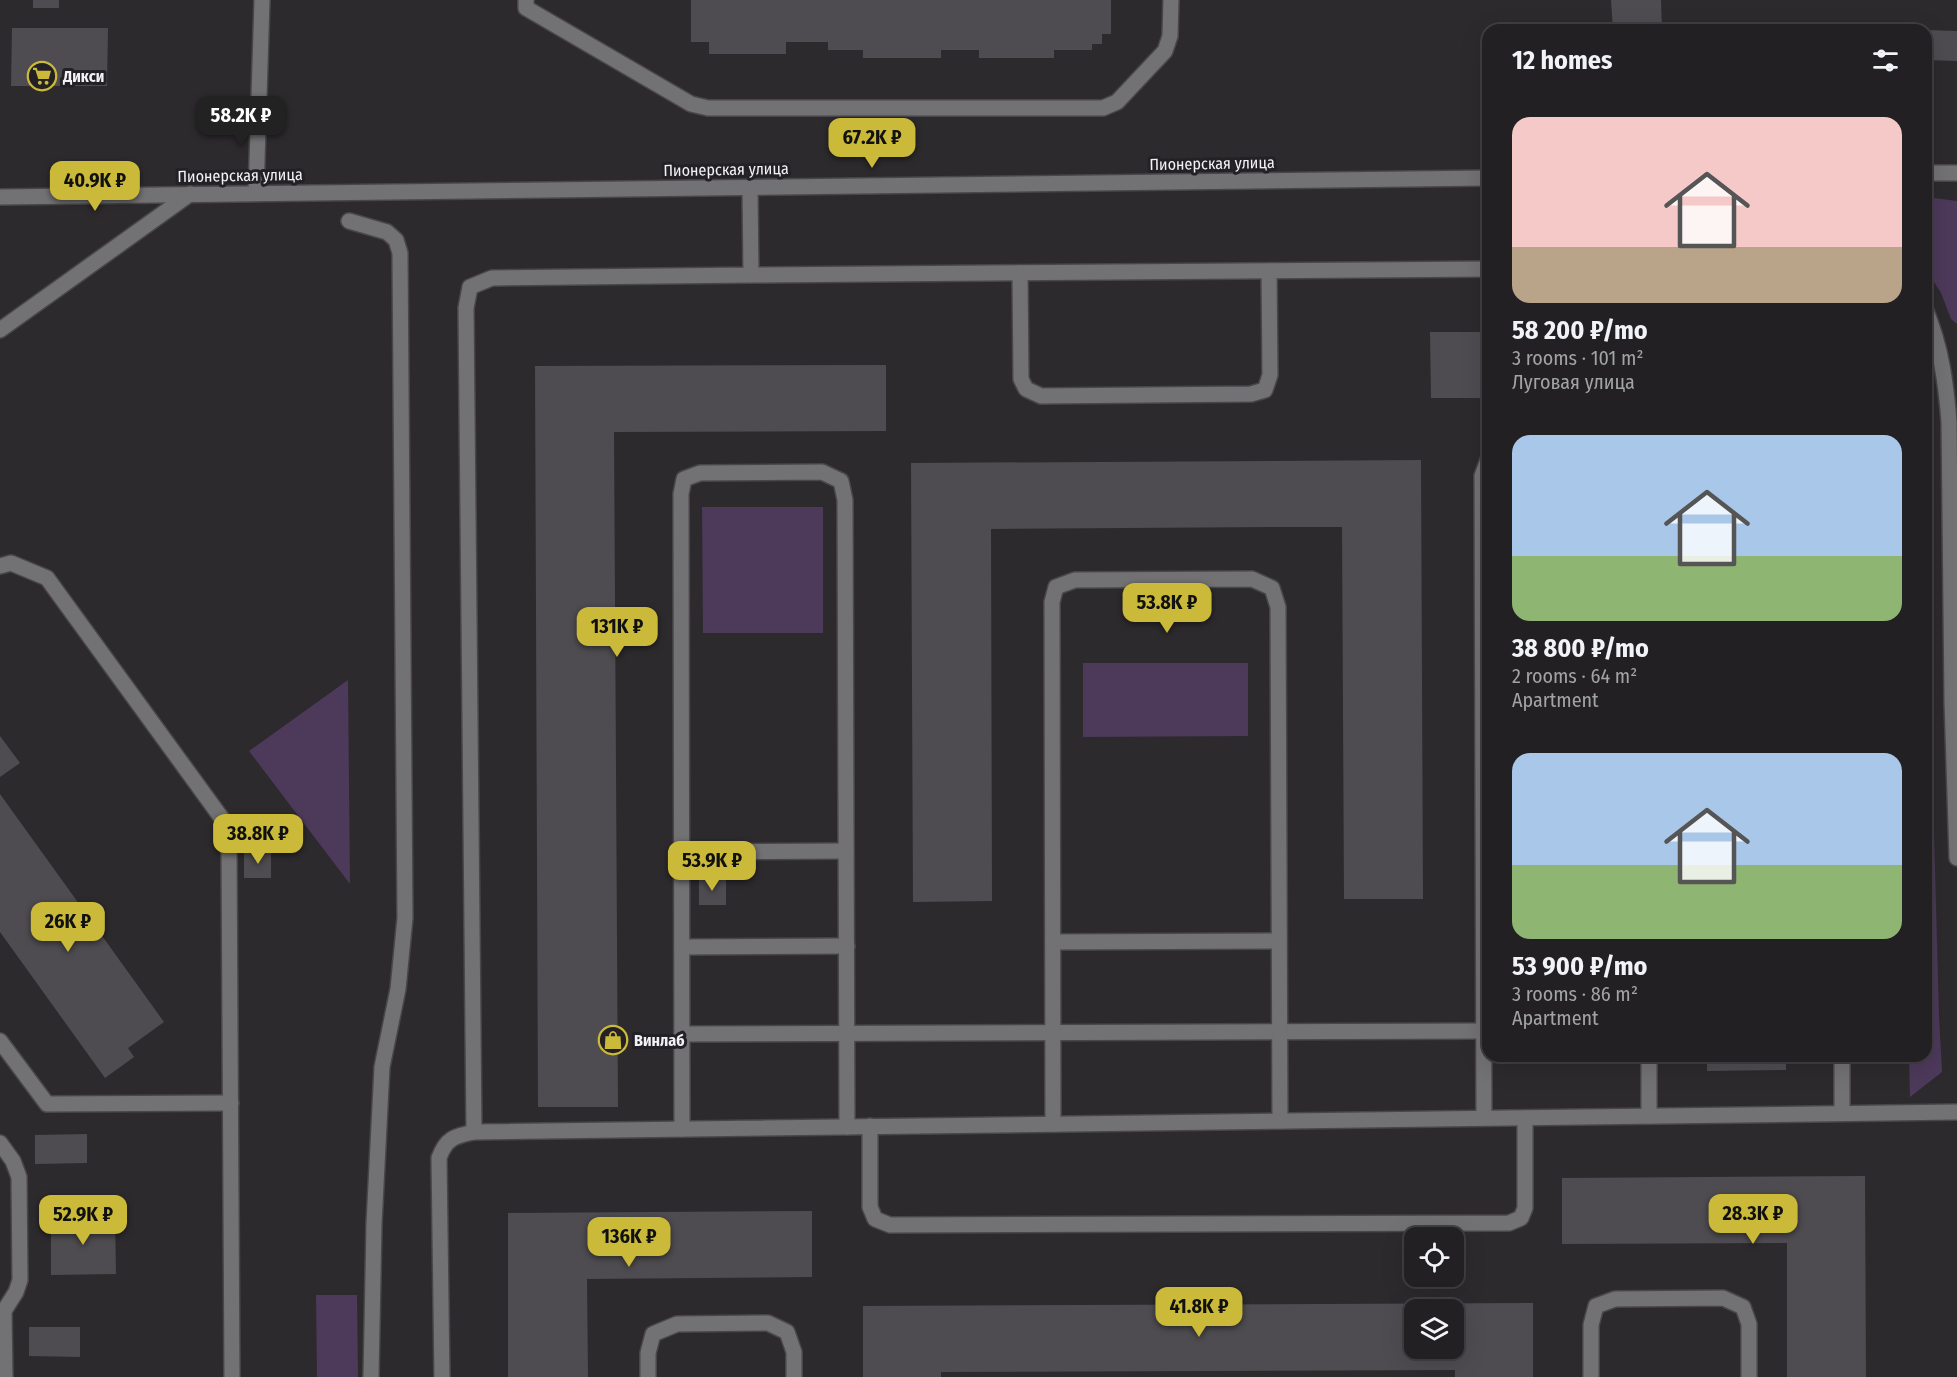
<!DOCTYPE html>
<meta charset="utf-8">
<style>
:root{--surface:#222022;--page:#2a282a;--text:#f1f3f6;--muted:#a2a3a5;--line:#3f3e40;--accent:#cbba39}
body{margin:0;font-family:"Fira Sans Condensed",sans-serif;background:var(--page);color:var(--text);height:100vh;display:flex;flex-direction:column;font-size:22px;white-space:nowrap}
*{box-sizing:border-box;margin:0}
p{font-size:20px;color:var(--muted)}
.icon{flex:none;width:33px;height:33px;fill:none;stroke:currentColor;stroke-width:2;stroke-linecap:round;stroke-linejoin:round}
.map{position:relative;flex:1;overflow:hidden}
.details{position:absolute;left:1482px;top:24px;width:450px;height:1038px;display:flex;flex-direction:column;background:var(--surface);border-radius:18px;box-shadow:0 6px 24px #0002,0 0 0 2px var(--line)}
.details>*{flex:none}
.buttons{position:absolute;left:1404px;top:1227px;display:grid;gap:12px}
.buttons a{display:grid;place-items:center;width:60px;height:60px;border-radius:12px;background:var(--surface);box-shadow:0 6px 24px #0002,0 0 0 2px var(--line);font-size:30px}
.price{position:absolute;translate:-50% -51px;padding:0 14px;border-radius:12px;background:var(--accent);color:#111;font-size:20px;line-height:39px;filter:drop-shadow(0 2px 3px #0008)}
.price::after{content:'';position:absolute;left:50%;top:36px;width:18px;height:14px;margin-left:-9px;background:inherit;clip-path:polygon(0 0,100% 0,50% 100%)}
.price.on{background:#222;color:#fff}
ul{padding:0;list-style:none}
li{display:grid;align-content:center;gap:12px;height:318px;padding:0 30px}
li span{display:grid;place-items:center;height:186px;border-radius:18px;color:#555}
li>.icon{margin-inline-start:auto}
span .icon{width:108px;height:108px;fill:#fffc;stroke-width:1}
li b{font-size:26px}
h2{display:flex;justify-content:space-between;align-items:center;height:72px;padding:0 30px;font-size:26px}
.map>svg:first-child{display:block}
.green{fill:#4d395a}
.building{fill:#4e4c50;fill-rule:evenodd}
.lines{fill:none;stroke-linecap:round;stroke-linejoin:round}
.minor-casing{stroke:#49464a;stroke-width:18}
.minor{stroke:#727173;stroke-width:15}
.labels{text-anchor:middle;stroke-width:6;stroke-linejoin:round;paint-order:stroke}
.poi-label{font-size:16px;font-weight:bold;fill:#f2f1f4;stroke:#232125;text-anchor:start}
.street-label{font-size:16px;fill:#f2f1f4;stroke:#232125}
</style>
<div class="map">
<svg width="1957" height="1377" viewBox="0 0 1957 1377">
<rect width="100%" height="100%" fill="#2d2a2e"/>
<g class="green">
<polygon points="1926,197 1957,201 1957,324 1951,319 1941,293 1926,269"/>
<polygon points="1926,401 1929,403 1929,651 1939,1016 1942,1072 1910,1097 1909,1056 1926,1056"/>
<polygon points="702,507 823,507 823,633 703,633"/>
<polygon points="1083,663 1248,663 1248,736 1083,737"/>
<polygon points="348,680 350,884 249,751"/>
<polygon points="316,1295 357,1295 358,1377 317,1377"/>
</g>
<g class="building">
<rect x="33" y="0" width="26" height="8"/>
<polygon points="691,0 1111,0 1111,34 1102,34 1102,44 1092,44 1092,50 1054,50 1054,58 979,58 979,50 941,50 941,58 863,58 863,50 828,50 828,42 786,42 786,54 709,54 709,42 691,42"/>
<polygon points="1611,0 1661,0 1662,30 1613,30"/>
<polygon points="12,28 108,28 107,86 11,86"/>
<polygon points="1926,30 1957,31 1957,61 1926,60"/>
<polygon points="1430,332 1488,332 1488,398 1431,398"/>
<polygon points="886,365 886,431 614,432 618,1107 538,1107 535,366"/>
<polygon points="1421,460 1423,899 1344,899 1342,527 1284,527 991,529 992,901 913,902 911,463"/>
<polygon points="0,736 20,763 0,777"/>
<polygon points="0,794 164,1022 128,1048 134,1057 105,1078 0,932"/>
<rect x="244" y="852" width="27" height="26"/>
<rect x="699" y="879" width="27" height="26"/>
<polygon points="1707,1056 1786,1056 1786,1070 1707,1071"/>
<polygon points="87,1134 87,1163 35,1164 35,1135"/>
<polygon points="1865,1176 1866,1377 1787,1377 1787,1243 1562,1244 1562,1178"/>
<polygon points="812,1211 812,1277 587,1279 588,1377 508,1377 508,1213"/>
<polygon points="115,1216 116,1274 51,1275 51,1217"/>
<path d="M 1533,1303 L 1533,1377 L 1455,1377 L 1455,1370 L 941,1372 L 941,1377 L 863,1377 L 863,1306 ZM 1414,1310 L 1454,1310 L 1454,1348 L 1414,1348 Z"/>
<polygon points="29,1327 80,1327 80,1357 29,1356"/>
</g>
<g class="lines">
<g class="minor-casing">
<g id="minor">
<polyline points="526,0 526,8 691,104 708,108 1103,108 1117,102 1165,51 1170,36 1171,0"/>
<polyline points="1926,173 1957,173"/>
<polyline points="256,193 262,0"/>
<polyline points="0,197 1488,178"/>
<polyline points="349,221 387,232 396,240 400,253 405,918 398,989 382,1067 374,1224 371,1377"/>
<polyline points="1020,273 1021,379 1026,389 1041,396 1251,394 1265,390 1270,375 1269,271"/>
<polyline points="751,275 1488,269"/>
<path d="M 1926,311 C 1941,347 1946,383 1949,422 L 1952,702 L 1957,858"/>
<polyline points="0,330 190,194"/>
<polyline points="0,566 11,563 47,578 223,820 229,850 232,1377"/>
<polyline points="682,852 846,851"/>
<polyline points="1053,942 1279,941"/>
<polyline points="682,947 847,946"/>
<polyline points="682,1034 1488,1031"/>
<polyline points="0,1041 47,1104 231,1103"/>
<polyline points="1649,1056 1649,1116"/>
<polyline points="1842,1056 1842,1113"/>
<polyline points="1484,1118 1482,476 1488,460"/>
<polyline points="1053,1124 1052,602 1056,587 1075,580 1252,579 1272,588 1278,607 1280,1121"/>
<polyline points="870,1126 870,1207 875,1219 890,1225 1509,1223 1521,1218 1525,1208 1525,1118"/>
<polyline points="682,1129 681,494 684,479 700,473 822,472 841,481 845,500 847,1127"/>
<polyline points="474,1132 1957,1112"/>
<polyline points="0,1143 13,1161 19,1177 20,1280 16,1292 4,1311 5,1377"/>
<path d="M 442,1377 L 439,1158 C 446,1138 455,1136 474,1132 L 466,308 L 470,287 L 492,278 L 751,275 L 750,187"/>
<polyline points="648,1377 648,1353 653,1334 677,1324 768,1323 787,1332 794,1352 794,1377"/>
<polyline points="1591,1377 1591,1325 1596,1306 1615,1299 1723,1298 1743,1307 1749,1324 1749,1377"/>
</g>
</g>
<use href="#minor" class="minor"/>
</g>
<defs>
<g id="supermarket-ring" transform="scale(1.5)"><circle r="9.5" fill="#232125" stroke="#cbba39" stroke-width="1.5"/><path d="M-6-5.5h2.5l.6 2H6L4.5 2H-2.5L-4.4-4H-6ZM-1.5 3.2a1.3 1.3 0 1 0 .1 0ZM3 3.2a1.3 1.3 0 1 0 .1 0Z" fill="#cbba39"/></g>
<g id="shop-ring" transform="scale(1.5)"><circle r="9.5" fill="#232125" stroke="#cbba39" stroke-width="1.5"/><path d="M-5-2.5h2.3a2.7 3.5 0 0 1 5.4 0H5L5.5 6h-11ZM-1.5-2.5h3a1.5 2.3 0 0 0-3 0Z" fill="#cbba39"/></g>
</defs>
<g fill-rule="evenodd">
<use href="#supermarket-ring" x="42" y="76"/>
<use href="#shop-ring" x="613" y="1040"/>
</g>
<g class="labels">
<g class="poi-label">
<text x="63" y="82">Дикси</text>
<text x="634" y="1046">Винлаб</text>
</g>
<g class="street-label">
<text transform="translate(1212 163) rotate(-1)" y="6">Пионерская улица</text>
<text transform="translate(726 169) rotate(-1)" y="6">Пионерская улица</text>
<text transform="translate(240 175) rotate(-1)" y="6">Пионерская улица</text>
</g>
</g>
</svg>
<div class="buttons">
<a><svg class="icon" aria-label="locate" viewBox="0 0 24 24"><circle cx="12" cy="12" r="6"/><path d="M12 2v4M12 18v4M2 12h4M18 12h4"/></svg></a>
<a><svg class="icon" aria-label="layers" viewBox="0 0 24 24"><path d="M12 4l9 5-9 5-9-5zM3 14l9 5 9-5"/></svg></a>
</div>
<b class="price on" style="left:241px;top:147px">58.2K ₽</b>
<b class="price" style="left:872px;top:169px">67.2K ₽</b>
<b class="price" style="left:95px;top:212px">40.9K ₽</b>
<b class="price" style="left:1167px;top:634px">53.8K ₽</b>
<b class="price" style="left:617px;top:658px">131K ₽</b>
<b class="price" style="left:258px;top:865px">38.8K ₽</b>
<b class="price" style="left:712px;top:892px">53.9K ₽</b>
<b class="price" style="left:68px;top:953px">26K ₽</b>
<b class="price" style="left:1753px;top:1245px">28.3K ₽</b>
<b class="price" style="left:83px;top:1246px">52.9K ₽</b>
<b class="price" style="left:629px;top:1268px">136K ₽</b>
<b class="price" style="left:1199px;top:1338px">41.8K ₽</b>
<section class="details">
<h2>12 homes<svg class="icon" aria-label="filters" viewBox="0 0 24 24"><path d="M4 7h16M4 17h16"/><circle cx="9" cy="7" r="2"/><circle cx="15" cy="17" r="2"/></svg></h2>
<ul>
<li><span style="background:linear-gradient(#f6c9c9 70%,#b9a48a 0)"><svg class="icon" aria-label="home" viewBox="0 0 24 24"><path d="M3 11l9-7 9 7M6 9v11h12V9"/></svg></span><div><b>58 200 ₽/mo</b><p>3 rooms · 101 m²</p><p>Луговая улица</p></div></li>
<li><span style="background:linear-gradient(#a9c7e8 65%,#8fb573 0)"><svg class="icon" aria-label="home" viewBox="0 0 24 24"><path d="M3 11l9-7 9 7M6 9v11h12V9"/></svg></span><div><b>38 800 ₽/mo</b><p>2 rooms · 64 m²</p><p>Apartment</p></div></li>
<li><span style="background:linear-gradient(#a9c7e8 60%,#8fb573 0)"><svg class="icon" aria-label="home" viewBox="0 0 24 24"><path d="M3 11l9-7 9 7M6 9v11h12V9"/></svg></span><div><b>53 900 ₽/mo</b><p>3 rooms · 86 m²</p><p>Apartment</p></div></li>
</ul>
</section>
</div>
